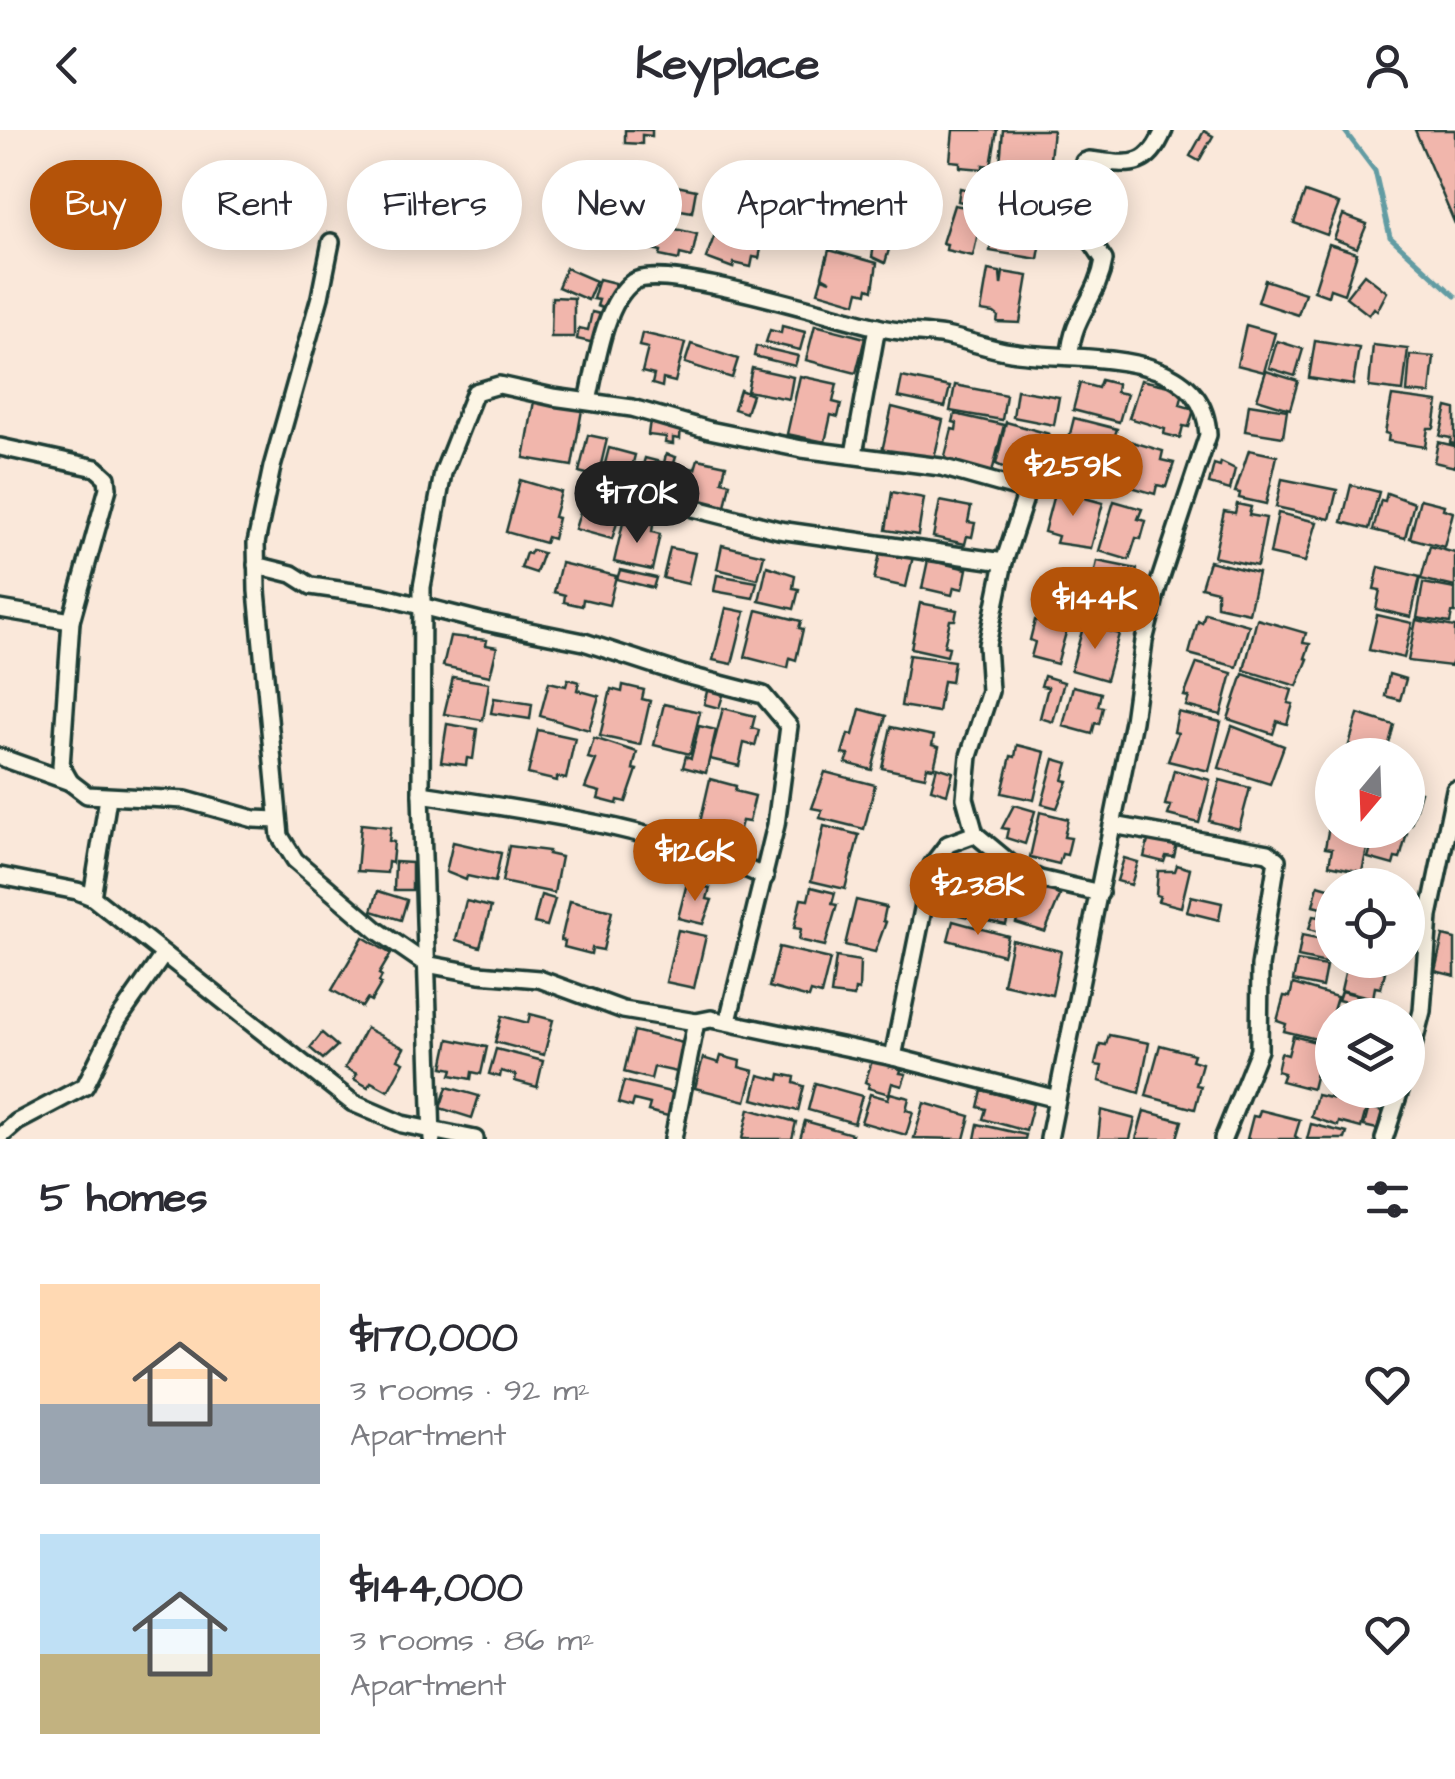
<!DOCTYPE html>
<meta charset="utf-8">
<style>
:root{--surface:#fff;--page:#f2f2f3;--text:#2b2b33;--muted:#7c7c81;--accent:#b45309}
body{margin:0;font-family:"Architects Daughter",sans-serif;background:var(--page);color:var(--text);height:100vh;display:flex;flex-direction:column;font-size:38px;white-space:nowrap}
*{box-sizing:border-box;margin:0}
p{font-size:32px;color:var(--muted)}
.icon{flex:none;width:55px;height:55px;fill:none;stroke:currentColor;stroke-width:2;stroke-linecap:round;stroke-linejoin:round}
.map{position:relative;height:1009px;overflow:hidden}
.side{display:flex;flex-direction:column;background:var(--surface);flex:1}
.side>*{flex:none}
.top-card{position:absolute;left:30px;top:30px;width:1395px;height:90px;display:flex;gap:20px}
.needle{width:65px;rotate:199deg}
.fabs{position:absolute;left:1315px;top:608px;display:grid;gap:20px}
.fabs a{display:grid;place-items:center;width:110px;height:110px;border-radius:50%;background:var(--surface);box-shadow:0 5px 25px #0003;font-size:50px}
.price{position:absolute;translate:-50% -85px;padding:0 22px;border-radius:35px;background:var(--accent);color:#fff;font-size:32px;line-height:65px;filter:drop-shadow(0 2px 5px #0008)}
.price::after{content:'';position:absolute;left:50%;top:60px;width:30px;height:22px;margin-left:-15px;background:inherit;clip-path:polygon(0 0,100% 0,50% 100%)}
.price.current{background:#222;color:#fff}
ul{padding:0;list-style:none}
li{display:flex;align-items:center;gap:30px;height:250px;padding:0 40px}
li span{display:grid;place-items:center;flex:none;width:280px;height:200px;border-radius:0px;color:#555}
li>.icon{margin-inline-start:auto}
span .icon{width:120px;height:120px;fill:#fffc;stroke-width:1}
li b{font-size:42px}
h2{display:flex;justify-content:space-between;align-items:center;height:120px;padding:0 40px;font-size:42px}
.chip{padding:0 35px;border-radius:45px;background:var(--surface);box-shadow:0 5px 25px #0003;font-size:35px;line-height:90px}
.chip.current{background:var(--accent);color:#fff}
header{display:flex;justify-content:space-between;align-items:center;height:130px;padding:0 40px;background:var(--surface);font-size:45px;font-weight:800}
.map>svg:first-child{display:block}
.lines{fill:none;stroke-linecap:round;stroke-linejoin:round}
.stream{stroke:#629ca3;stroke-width:5}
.building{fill:#f1b6ac;stroke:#1f3d34;stroke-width:2.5}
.street-casing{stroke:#1f3d34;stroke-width:22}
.street{stroke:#fcf5e5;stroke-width:15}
</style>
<header><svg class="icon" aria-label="back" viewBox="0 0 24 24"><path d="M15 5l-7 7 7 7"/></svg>Keyplace<svg class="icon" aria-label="person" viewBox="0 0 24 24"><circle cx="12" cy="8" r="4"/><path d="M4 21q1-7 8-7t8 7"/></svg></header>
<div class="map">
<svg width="1455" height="1009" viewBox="0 0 1455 1009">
<rect width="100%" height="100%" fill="#fae8da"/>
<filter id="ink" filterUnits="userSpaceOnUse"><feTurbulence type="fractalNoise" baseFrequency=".01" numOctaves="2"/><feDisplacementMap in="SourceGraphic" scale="20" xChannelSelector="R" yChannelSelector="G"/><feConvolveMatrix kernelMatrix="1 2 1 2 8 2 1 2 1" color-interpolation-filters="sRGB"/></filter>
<g filter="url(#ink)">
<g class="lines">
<polyline class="stream" points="1344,0 1375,41 1390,107 1455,166"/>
</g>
<g class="building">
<polygon points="625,0 652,0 652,6 642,5 642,14 625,13"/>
<polygon points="953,0 997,0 991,36 983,35 983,39 960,37 960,32 950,31"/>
<polygon points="1003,0 1053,0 1049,39 1038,38 1038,42 1010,40 1011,34 1000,33"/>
<polygon points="1415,0 1455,0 1455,94"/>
<polygon points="1204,1 1213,6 1199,31 1190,26"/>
<polygon points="607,44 630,50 627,65 603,59"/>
<polygon points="734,45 765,47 762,89 731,87"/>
<polygon points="662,53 696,60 692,82 658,76"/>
<polygon points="960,58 1004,67 1002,75 996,74 994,79 958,71"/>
<polygon points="1305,62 1339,74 1327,105 1294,93"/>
<polygon points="601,64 621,70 615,96 622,98 619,108 613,106 611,114 587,107"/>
<polygon points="840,69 882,80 867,119 829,109"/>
<polygon points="885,72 901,76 896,98 879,94"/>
<polygon points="954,75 983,80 973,126 946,120 947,114 942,113"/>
<polygon points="648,83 659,85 650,119 639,116"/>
<polygon points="1012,83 1045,88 1038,129 990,121 995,89 1011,92"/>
<polygon points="772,84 826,99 823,112 768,96"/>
<polygon points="1343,85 1367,94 1357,118 1334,109"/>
<polygon points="658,95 697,104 692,127 680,124 679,130 660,126 661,121 652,119"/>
<polygon points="718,96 763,110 759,128 753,127 751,137 734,133 733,138 706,128"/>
<polygon points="876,104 892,109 885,133 872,127"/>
<polygon points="1329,114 1357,123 1344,164 1330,159 1328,166 1314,161"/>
<polygon points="829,120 877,133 873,160 868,158 867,163 859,161 856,173 818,162 822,148 831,151 822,146"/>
<polygon points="566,138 596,151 588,170 558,157"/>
<polygon points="988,140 1000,142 1001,155 1003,142 1028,146 1020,193 997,192 998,186 994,183 981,181"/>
<polygon points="1364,144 1387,162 1377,181 1374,178 1369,185 1346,167"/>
<polygon points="599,149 615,153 608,180 597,176 599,170 593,169"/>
<polygon points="1265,150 1305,163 1298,185 1258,172"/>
<polygon points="552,167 574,168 574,207 551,207"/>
<polygon points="592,182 605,185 599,214 577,209 579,198 588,200"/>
<polygon points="815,195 865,208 856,243 806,230"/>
<polygon points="1246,195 1275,203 1264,242 1237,235"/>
<polygon points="782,196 805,202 800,220 766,212 770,200 781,203"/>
<polygon points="642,203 685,213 675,252 663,249 662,257 652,254 654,245 642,242 648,218 639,216"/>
<polygon points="1277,211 1303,219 1295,246 1269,238"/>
<polygon points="1315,211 1359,218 1353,255 1309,248"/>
<polygon points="691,214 738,229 732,248 685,233"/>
<polygon points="1373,215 1408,219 1403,261 1369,257"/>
<polygon points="756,216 798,226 795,236 754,226"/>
<polygon points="1410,225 1434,227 1430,264 1407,262"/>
<polygon points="752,238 793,247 789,269 747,261"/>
<polygon points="1266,241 1298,251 1290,279 1257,269"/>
<polygon points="800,246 837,254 833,272 841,274 838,287 831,285 825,312 787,304"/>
<polygon points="902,247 950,257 945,277 898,267"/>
<polygon points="1101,250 1117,254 1116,262 1127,264 1119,292 1073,280 1080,253 1098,258"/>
<polygon points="1141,250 1184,259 1180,275 1194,279 1189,297 1183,296 1180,308 1164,304 1165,299 1129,288"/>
<polygon points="955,255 1006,265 1002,290 950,281"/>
<polygon points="740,260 752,265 746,283 734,279"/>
<polygon points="1017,260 1059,267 1054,295 1013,287"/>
<polygon points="1392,266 1438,272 1434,298 1428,298 1425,317 1388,311 1389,304 1385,303"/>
<polygon points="534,271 582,280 572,336 524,328"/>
<polygon points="1249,274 1287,280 1283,307 1245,301"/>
<polygon points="892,277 943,290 933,333 882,321"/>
<polygon points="1447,277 1455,279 1455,314 1450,313 1451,308 1440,306"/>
<polygon points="955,284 1004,295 992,342 944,330 952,299 956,300 957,293 953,292"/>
<polygon points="1074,288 1117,299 1107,330 1066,320"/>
<polygon points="650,290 681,294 680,309 673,308 673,314 665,313 666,307 648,305"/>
<polygon points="1006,292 1049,304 1039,344 1021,339 1020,345 996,334"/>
<polygon points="588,305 607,309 598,347 579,342"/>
<polygon points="1126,310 1163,321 1161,330 1174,333 1166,357 1157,355 1155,364 1114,352"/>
<polygon points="1438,312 1455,316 1455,337 1434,332"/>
<polygon points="609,318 635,325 628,352 602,345"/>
<polygon points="1249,320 1277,326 1266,374 1239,368 1240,363 1235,362"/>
<polygon points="666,324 676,327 674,333 683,336 675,363 638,352 645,328 664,333"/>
<polygon points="698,329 726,335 722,351 730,353 725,377 679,368 686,337 695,339"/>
<polygon points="1221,332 1235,339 1230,360 1209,354 1214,334 1220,336"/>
<polygon points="1282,349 1337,360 1330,389 1276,377"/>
<polygon points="520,350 561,362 554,387 558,388 553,409 547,407 545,413 506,402"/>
<polygon points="1351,355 1379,362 1369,399 1342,392"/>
<polygon points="1055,360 1103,373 1091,418 1056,413 1058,406 1044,402"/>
<polygon points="892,362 924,368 918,405 886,400"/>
<polygon points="1387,363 1414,373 1405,408 1373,400 1381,370 1385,371"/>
<polygon points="1420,369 1444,375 1443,379 1453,382 1444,417 1410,408"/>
<polygon points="940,371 971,377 968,392 975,393 972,407 967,406 965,414 933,407"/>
<polygon points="1114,371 1142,379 1138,389 1146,391 1141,409 1136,408 1129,430 1099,421"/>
<polygon points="597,374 621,380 612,409 575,399 582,376 595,380"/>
<polygon points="1237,374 1251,377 1249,385 1266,388 1257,436 1214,427 1224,381 1235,383"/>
<polygon points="1278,383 1317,392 1305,432 1270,424"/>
<polygon points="632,391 653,395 652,402 660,404 652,440 614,432 623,393 631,395"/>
<polygon points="722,415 764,425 758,449 717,439"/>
<polygon points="1430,416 1455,423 1455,457 1421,449"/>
<polygon points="670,418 695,423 688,454 663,448"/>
<polygon points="881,419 914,422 906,457 874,450"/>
<polygon points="532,420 543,423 536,443 521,438 526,423 530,424"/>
<polygon points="928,430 967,439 963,459 954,457 952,465 922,458"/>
<polygon points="1097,431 1137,439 1134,454 1139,455 1136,475 1131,474 1126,492 1109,488 1110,483 1106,482 1105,488 1096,487 1097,480 1087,478"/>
<polygon points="1209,431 1258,443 1249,483 1217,476 1217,461 1201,457"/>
<polygon points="561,433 616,446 609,475 583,469 582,476 564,472 565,465 554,462"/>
<polygon points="767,436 795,445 793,458 799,459 794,479 759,471"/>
<polygon points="1379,437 1420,447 1411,487 1376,479 1380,460 1374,459"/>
<polygon points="620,440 656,448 653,458 617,449"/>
<polygon points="717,445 757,452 753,468 714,461"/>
<polygon points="1423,453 1455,459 1455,483 1452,483 1450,493 1417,488"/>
<polygon points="920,473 957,480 955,490 950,490 944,516 949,517 947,526 911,518"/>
<polygon points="726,478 745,482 732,534 713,530"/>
<polygon points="757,480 801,491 799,498 803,499 796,530 790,528 788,538 745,527"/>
<polygon points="1205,483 1249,495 1237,537 1189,524 1198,491 1202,493"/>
<polygon points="1377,485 1412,493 1404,528 1369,520"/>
<polygon points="1257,489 1306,503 1303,513 1310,514 1305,528 1308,529 1297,556 1244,540"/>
<polygon points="1035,490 1067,499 1057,534 1031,527 1035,512 1030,510"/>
<polygon points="1416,490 1455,497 1455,526 1451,536 1408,531"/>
<polygon points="1084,494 1119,504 1106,550 1071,540"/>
<polygon points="450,506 487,510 486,515 497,517 490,546 443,536"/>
<polygon points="909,525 954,531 951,552 943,551 938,582 901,576"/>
<polygon points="1197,533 1232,543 1221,585 1186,576 1189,567 1184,566"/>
<polygon points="1243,544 1292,560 1288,573 1293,574 1287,594 1277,591 1273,604 1228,589"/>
<polygon points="1389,544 1406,549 1400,570 1385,566"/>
<polygon points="1044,546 1064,552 1053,592 1040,588 1048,557 1041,556"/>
<polygon points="453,547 489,553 483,590 444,584"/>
<polygon points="568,549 579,552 577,560 599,566 589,600 540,586 549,552 566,556"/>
<polygon points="623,555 644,560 642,569 650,571 640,615 600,606 611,559 622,562"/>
<polygon points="1073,556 1101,563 1098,576 1103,577 1099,594 1095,593 1092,604 1063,596"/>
<polygon points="708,557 724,562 719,578 704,574"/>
<polygon points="494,568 532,574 530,589 491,583"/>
<polygon points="664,574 700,582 690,624 654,615"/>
<polygon points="723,578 755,586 752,598 759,600 755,616 744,613 739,636 710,629"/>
<polygon points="860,579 886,586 872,640 846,633 849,625 842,624 848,604 853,605"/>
<polygon points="1178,582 1221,592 1209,641 1168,631 1178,603 1174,602"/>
<polygon points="1358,584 1394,595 1386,625 1346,625"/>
<polygon points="447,594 477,599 473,629 467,628 466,635 441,632"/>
<polygon points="699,596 716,600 706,643 683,637 686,626 691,628"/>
<polygon points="1232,596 1284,616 1270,654 1219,638"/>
<polygon points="891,597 934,606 932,615 939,617 934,638 927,637 925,647 882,638"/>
<polygon points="538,600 575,608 566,649 557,647 557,651 528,644"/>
<polygon points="594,608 637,622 633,639 637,640 626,672 618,670 617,674 598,669 600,662 585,658 596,630 588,628"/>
<polygon points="1017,615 1045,622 1034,670 1002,663 1011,626 1015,627"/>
<polygon points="1054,629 1068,633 1063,650 1068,651 1057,678 1042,674"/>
<polygon points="1332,635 1332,681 1321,678"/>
<polygon points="937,637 953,642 947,664 931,659"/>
<polygon points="1174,640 1210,650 1199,693 1168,685 1171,676 1165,675"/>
<polygon points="825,642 875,655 864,699 820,688 822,680 812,678"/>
<polygon points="710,649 736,656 735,661 755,666 749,692 742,691 738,706 699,697"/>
<polygon points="1220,650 1250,658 1239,699 1209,691"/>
<polygon points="1408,652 1418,655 1416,661 1421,662 1411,695 1408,694"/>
<polygon points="1014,675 1035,681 1025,714 1006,708 1008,699 1002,698"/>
<polygon points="1040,682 1068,689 1064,707 1071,708 1067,725 1062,724 1059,734 1030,727"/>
<polygon points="361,694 391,697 389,711 394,712 392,733 388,732 387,743 357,741"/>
<polygon points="824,696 859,705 845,759 811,751"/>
<polygon points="1329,696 1332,700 1371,700 1362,742 1329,735 1332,719 1325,718"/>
<polygon points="1376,700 1407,703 1400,729 1395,728 1393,735 1368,728"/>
<polygon points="1149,707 1177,714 1174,727 1166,726 1164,732 1144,727"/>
<polygon points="453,712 501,723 495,752 467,746 466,750 446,742"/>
<polygon points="509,716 549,721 548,724 561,727 554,763 502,752"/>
<polygon points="1124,728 1138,732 1131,755 1117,751"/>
<polygon points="395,732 412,733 412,760 394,760"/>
<polygon points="971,734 984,737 985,734 1017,744 1006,795 959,785"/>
<polygon points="1177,735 1190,739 1181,777 1158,771 1160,766 1156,765 1158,741 1175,741"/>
<polygon points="1029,750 1058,759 1056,764 1060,766 1045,802 1016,793"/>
<polygon points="687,753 710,758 707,769 712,770 703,794 678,788"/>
<polygon points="1318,755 1332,759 1332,806 1309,799 1313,786 1319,787 1321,778 1313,776"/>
<polygon points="811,757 835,763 832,774 837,775 825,816 799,810 801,799 794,798 801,769 808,770"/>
<polygon points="378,761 407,770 401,790 372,781"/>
<polygon points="541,765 555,769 547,796 534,793"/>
<polygon points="1191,766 1222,773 1219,790 1187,782"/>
<polygon points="856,770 886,777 883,791 886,792 875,822 845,815"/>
<polygon points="466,771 491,777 480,817 456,810"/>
<polygon points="570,771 612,781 603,820 592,818 591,824 564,817 565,811 561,810"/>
<polygon points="953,791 1008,806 1003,825 948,810"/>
<polygon points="678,800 706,806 694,858 666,852"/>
<polygon points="1302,805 1332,811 1331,834 1298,827"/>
<polygon points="1443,806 1455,809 1455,846 1435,841"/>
<polygon points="363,807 391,824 379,844 382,846 379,852 381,854 371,871 367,869 362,877 332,860"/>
<polygon points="1012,810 1061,821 1052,865 1003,854"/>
<polygon points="779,817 830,829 821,865 811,862 809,868 769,857"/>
<polygon points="836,827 860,831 859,860 855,859 854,867 831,864"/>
<polygon points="1348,830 1381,830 1379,840 1385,842 1381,858 1375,857 1373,868 1341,860"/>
<polygon points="1297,831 1326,836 1322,857 1293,851"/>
<polygon points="1293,854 1337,867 1324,911 1284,901 1286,894 1277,891 1284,866 1290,867"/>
<polygon points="1341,861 1372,869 1370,878 1338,870"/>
<polygon points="530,884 553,890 544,925 495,912 502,886 528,893"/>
<polygon points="366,898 404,918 398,929 404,932 388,961 371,952 368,957 354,949 357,944 345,938"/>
<polygon points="634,901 683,913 677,942 654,937 651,949 624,942"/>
<polygon points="322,903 337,916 323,929 310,918"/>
<polygon points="1109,905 1149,913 1139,963 1099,951 1102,936 1095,935 1100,914 1106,915"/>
<polygon points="1293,906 1323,914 1312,959 1281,951 1284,943 1277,941 1281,923 1288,925"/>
<polygon points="449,909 487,917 481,944 472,942 471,949 451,945 453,939 443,937"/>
<polygon points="1160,915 1194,924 1192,930 1202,933 1196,955 1201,956 1195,979 1146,966"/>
<polygon points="496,919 543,931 537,957 515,951 516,945 501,941 500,947 489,944"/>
<polygon points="721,926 740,931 739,937 754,941 746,971 695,958 703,928 719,933"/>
<polygon points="873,928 902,937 900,943 906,944 902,956 892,953 889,964 868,958 869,954 865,952"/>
<polygon points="780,944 795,947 794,953 804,956 798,981 753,969 759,945 779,950"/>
<polygon points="624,951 674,963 668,986 648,981 650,974 634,970 632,977 618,973"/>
<polygon points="815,953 862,966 854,993 808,980"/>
<polygon points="447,957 479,966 472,988 440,978"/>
<polygon points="982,960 1033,974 1026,1001 983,989 986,979 978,977"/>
<polygon points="890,963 909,968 906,980 913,982 906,1005 861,992 870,964 888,969"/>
<polygon points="1317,965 1367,976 1361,998 1339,992 1338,996 1311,987"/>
<polygon points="924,973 970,986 964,1009 914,1008"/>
<polygon points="1369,977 1382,981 1377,999 1364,996"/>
<polygon points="749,979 796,992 792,1009 742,1009"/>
<polygon points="1101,980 1135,989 1130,1009 1098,1009"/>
<polygon points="1260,980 1300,990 1295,1006 1299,1009 1247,1009 1253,986 1258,987"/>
<polygon points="1144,981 1182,991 1177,1008 1180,1009 1136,1009"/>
<polygon points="805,991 852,1004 850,1009 800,1009"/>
<polygon points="978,994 1026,1005 1025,1009 975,1009"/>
<polygon points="1311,994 1347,1003 1345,1009 1307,1009"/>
</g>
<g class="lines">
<g class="street-casing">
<g id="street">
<polyline points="331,112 320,167 272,337 256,413 257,461 280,706 295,730 378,801 426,834 479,844 539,849 623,880 696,892"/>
<path d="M 1070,225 C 1072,186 1098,168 1104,130 L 1072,82 L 1084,32 L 1089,30 C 1127,34 1147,42 1164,0"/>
<path d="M 588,271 C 596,237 604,172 633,152 C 661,132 837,188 877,197 C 898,203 922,202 945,206 C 967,210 989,219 1011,222 C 1072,233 1204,213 1208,305 L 1158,456 L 1144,511 L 1133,591 L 1049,1009"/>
<polyline points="0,317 96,338 107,348 108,358 71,491 61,636 70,652"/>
<polyline points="854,324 877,197"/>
<polyline points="693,378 779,400 1004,432"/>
<polyline points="256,435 292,444 311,456 381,466 480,491 584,512 682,544 763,565 789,596 776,695 728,891"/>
<polyline points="0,479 71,491"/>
<polyline points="0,627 70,652 87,665 186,670 254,689 277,690"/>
<path d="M 421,664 C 540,683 655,696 765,747"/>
<polyline points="1113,695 1268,723 1277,730 1260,836 1259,920 1223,1009"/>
<polyline points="0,746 77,761 92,767 353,973 402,994 475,1009"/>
<polyline points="92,767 108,668"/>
<polyline points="893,927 932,735 948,714 975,704"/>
<polyline points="1408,935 1422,881 1429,786 1455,660"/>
<polyline points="0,1007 17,992 85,956 118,890 164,824"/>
<polyline points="432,1009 421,664 422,457 443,343 475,262 499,255 553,267 632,278 709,300 802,319 941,337 1023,360 1024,371 1004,432 987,515 990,561 969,626 965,668 975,704 1016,738 1040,749 1100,763"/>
<polyline points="673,1009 696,892 711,889 893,927 1057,969"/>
<polyline points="1384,1009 1400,960"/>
</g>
</g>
<use href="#street" class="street"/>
</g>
</g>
</svg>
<div class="fabs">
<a><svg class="needle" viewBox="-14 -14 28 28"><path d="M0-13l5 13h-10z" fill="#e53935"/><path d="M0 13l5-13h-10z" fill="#7c7c81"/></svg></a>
<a><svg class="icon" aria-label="locate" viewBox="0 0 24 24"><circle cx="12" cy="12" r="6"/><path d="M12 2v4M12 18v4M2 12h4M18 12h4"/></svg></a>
<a><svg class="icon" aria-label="layers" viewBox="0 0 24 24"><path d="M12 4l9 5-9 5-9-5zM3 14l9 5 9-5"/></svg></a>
</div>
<b class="price" style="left:1073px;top:389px">$259K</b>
<b class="price current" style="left:637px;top:416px">$170K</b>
<b class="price" style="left:1095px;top:522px">$144K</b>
<b class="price" style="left:695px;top:774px">$126K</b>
<b class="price" style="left:978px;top:808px">$238K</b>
<div class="top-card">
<a class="chip current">Buy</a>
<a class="chip">Rent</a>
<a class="chip">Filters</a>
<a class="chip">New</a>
<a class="chip">Apartment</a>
<a class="chip">House</a>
</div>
</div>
<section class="side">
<h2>5 homes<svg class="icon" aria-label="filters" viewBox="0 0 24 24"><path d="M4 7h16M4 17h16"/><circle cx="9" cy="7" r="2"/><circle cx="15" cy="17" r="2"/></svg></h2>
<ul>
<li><span style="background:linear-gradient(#ffd9b3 60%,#9aa5b1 0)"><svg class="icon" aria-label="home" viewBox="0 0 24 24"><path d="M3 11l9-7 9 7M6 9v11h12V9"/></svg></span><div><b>$170,000</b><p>3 rooms · 92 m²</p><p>Apartment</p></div><svg class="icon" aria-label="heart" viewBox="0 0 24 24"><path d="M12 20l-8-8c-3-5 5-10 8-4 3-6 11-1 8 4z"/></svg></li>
<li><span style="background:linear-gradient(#bfe0f5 60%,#c2b280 0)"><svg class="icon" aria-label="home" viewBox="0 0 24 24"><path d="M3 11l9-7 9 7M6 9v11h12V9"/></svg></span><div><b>$144,000</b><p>3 rooms · 86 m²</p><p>Apartment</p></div><svg class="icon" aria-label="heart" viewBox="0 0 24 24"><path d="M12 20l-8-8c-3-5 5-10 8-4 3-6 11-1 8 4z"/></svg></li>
</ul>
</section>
